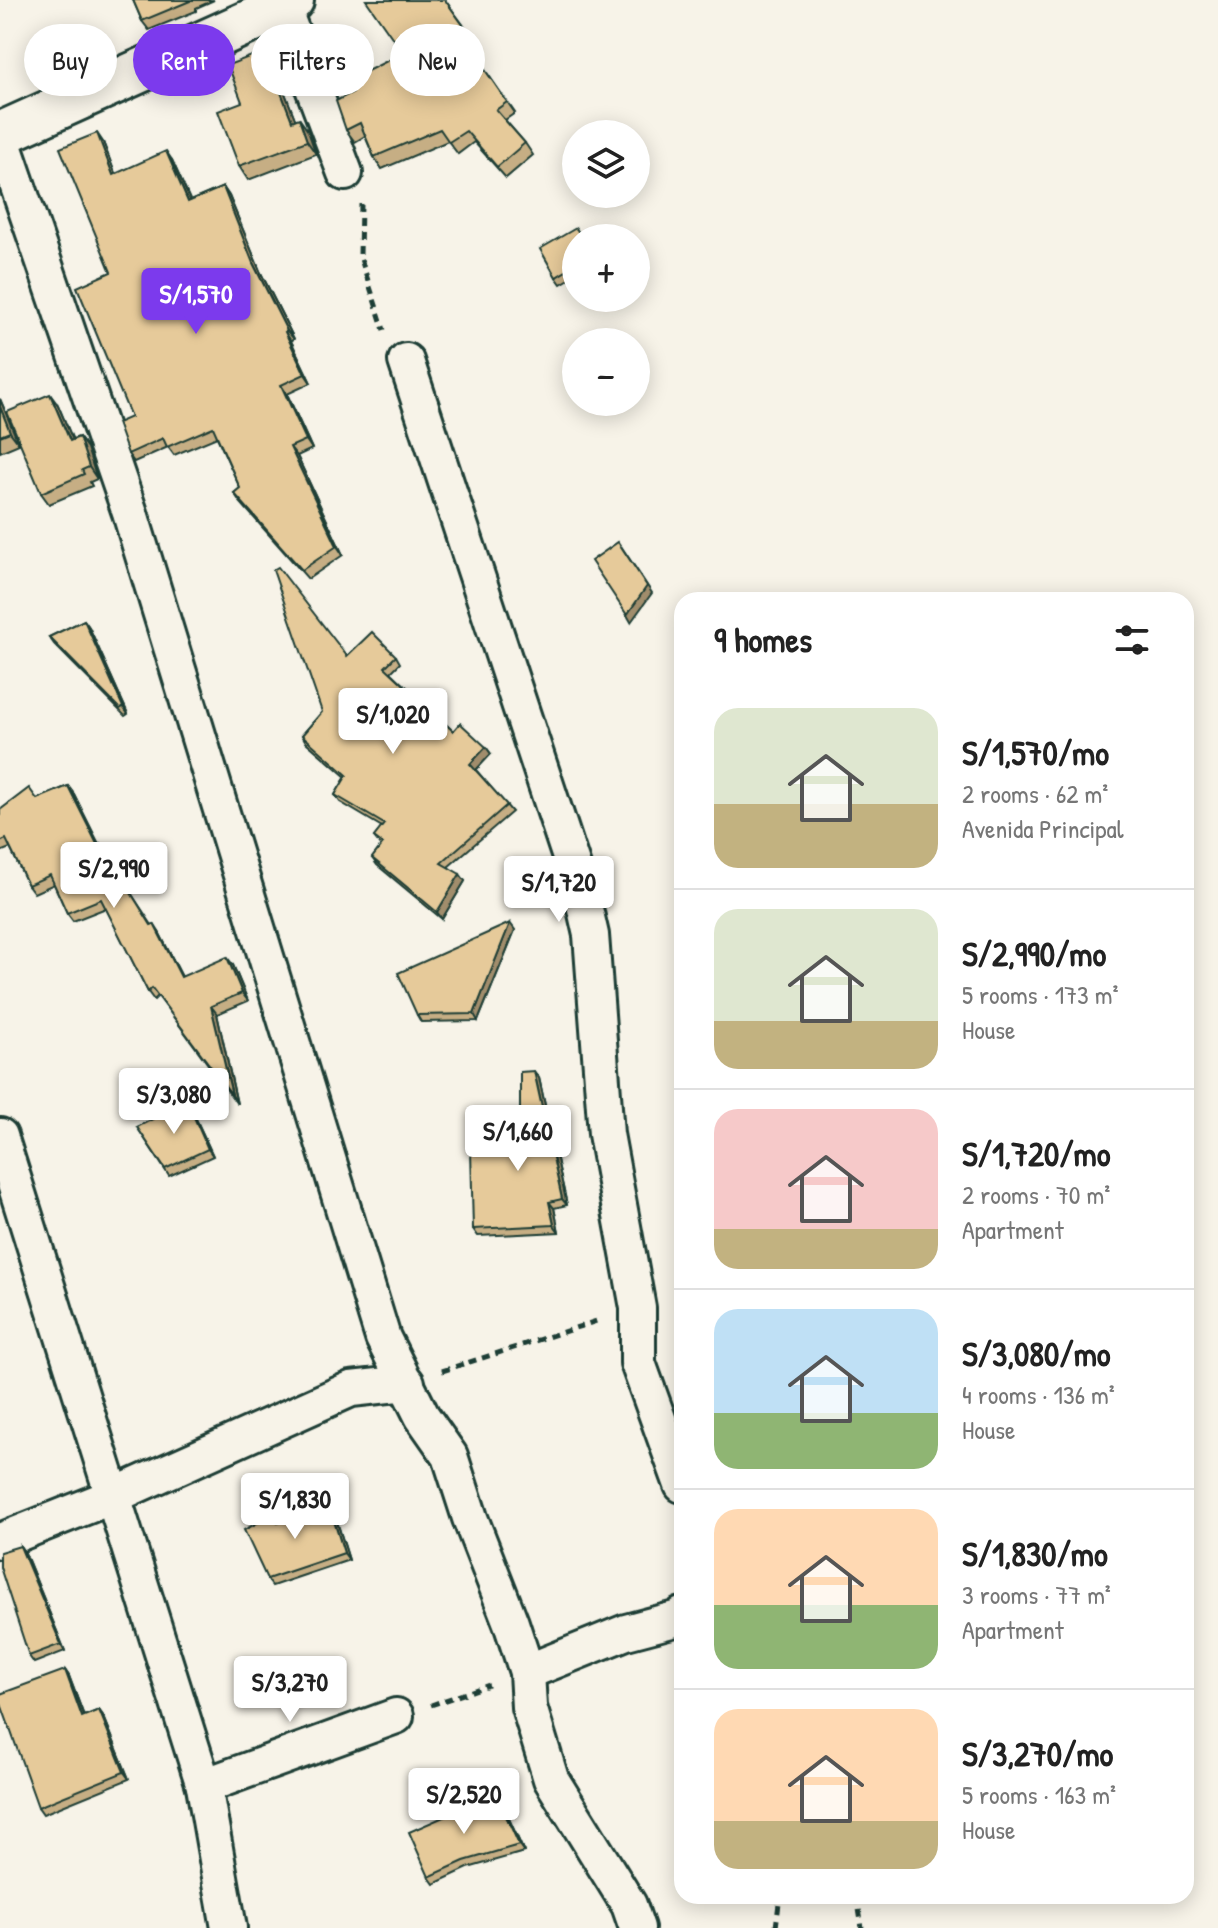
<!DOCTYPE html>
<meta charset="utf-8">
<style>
:root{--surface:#fff;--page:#f2f2f2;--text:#222;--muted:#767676;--line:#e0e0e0;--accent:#7c3aed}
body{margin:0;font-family:"Patrick Hand",sans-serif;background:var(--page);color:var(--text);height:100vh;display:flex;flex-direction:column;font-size:30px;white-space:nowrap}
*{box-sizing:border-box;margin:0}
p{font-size:26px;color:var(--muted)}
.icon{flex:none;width:44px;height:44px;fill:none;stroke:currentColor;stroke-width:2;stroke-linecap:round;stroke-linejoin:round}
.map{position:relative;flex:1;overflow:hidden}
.drawer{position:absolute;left:674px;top:592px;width:520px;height:1312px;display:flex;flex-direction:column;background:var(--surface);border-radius:24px;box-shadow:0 4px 20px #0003}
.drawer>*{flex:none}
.banner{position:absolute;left:24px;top:24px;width:530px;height:72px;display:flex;gap:16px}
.tools{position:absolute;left:562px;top:120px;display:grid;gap:16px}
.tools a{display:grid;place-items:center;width:88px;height:88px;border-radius:50%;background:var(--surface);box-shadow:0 4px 20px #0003;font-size:40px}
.price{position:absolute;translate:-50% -68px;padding:0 18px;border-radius:8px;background:#fff;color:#222;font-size:26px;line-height:52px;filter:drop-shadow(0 2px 4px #0008)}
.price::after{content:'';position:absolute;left:50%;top:48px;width:24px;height:18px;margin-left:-12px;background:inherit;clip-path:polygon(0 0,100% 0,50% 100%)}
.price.selected{background:var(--accent);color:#fff}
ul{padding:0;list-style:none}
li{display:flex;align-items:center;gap:24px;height:200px;padding:0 40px}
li+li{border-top:2px solid var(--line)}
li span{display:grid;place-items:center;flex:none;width:224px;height:160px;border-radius:24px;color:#555}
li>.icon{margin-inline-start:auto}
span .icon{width:96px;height:96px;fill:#fffc;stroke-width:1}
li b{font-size:34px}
h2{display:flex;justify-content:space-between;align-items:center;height:96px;padding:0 40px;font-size:34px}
.chip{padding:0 28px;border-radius:36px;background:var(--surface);box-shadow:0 4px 20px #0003;font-size:28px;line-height:72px}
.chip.selected{background:var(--accent);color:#fff}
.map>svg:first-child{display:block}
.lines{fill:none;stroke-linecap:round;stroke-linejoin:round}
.minor-casing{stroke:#1f3d34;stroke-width:40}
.tertiary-casing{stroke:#1f3d34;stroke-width:48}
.path{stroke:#1f3d34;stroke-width:5;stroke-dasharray:8 6;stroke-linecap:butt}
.minor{stroke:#f7f3e8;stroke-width:34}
.tertiary{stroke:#f7f3e8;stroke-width:42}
.wall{fill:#c6ae84;stroke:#1f3d34;stroke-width:2}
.shaded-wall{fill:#a18d6c;stroke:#1f3d34;stroke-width:2}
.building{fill:#e6ca9a;stroke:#1f3d34;stroke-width:2}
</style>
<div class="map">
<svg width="1218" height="1928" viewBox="0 0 1218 1928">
<rect width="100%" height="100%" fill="#f7f3e8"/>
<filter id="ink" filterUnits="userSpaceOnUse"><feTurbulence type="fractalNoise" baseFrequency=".0125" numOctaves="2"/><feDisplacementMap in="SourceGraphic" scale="16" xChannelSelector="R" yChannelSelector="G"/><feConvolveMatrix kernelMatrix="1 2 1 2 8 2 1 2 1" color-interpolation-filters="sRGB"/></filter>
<g filter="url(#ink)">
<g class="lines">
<g class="minor-casing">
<g id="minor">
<polyline points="280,0 345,173"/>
<polyline points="0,134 130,513 383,1338 422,1416 450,1456 470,1518 511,1623 527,1672 529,1707 551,1779 629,1905 637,1928"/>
<polyline points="406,361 581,891 591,935 606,1134 638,1308 638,1363 682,1485"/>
<polyline points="0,1136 204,1786 229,1928"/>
<polyline points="0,1541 113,1496 351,1389 407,1383"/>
<polyline points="527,1672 626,1632 679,1618 682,1615"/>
<polyline points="204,1786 396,1716"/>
</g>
</g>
<g class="tertiary-casing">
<polyline id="tertiary" points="0,134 282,7 292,0"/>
</g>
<g class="path">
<polyline points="361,204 360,256 384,330"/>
<polyline points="442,1371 600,1320"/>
<polyline points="431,1705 489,1685"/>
<polyline points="857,1896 862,1928"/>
<polyline points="776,1927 780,1896"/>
</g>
<use href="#minor" class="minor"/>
<use href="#tertiary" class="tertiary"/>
</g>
<g class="wall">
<polygon points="133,0 214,0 196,8 196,11 149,30 142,21"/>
<polygon points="445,0 485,54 478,60 515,113 505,120 525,143 533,155 506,178 474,142 458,154 448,141 382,169 374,157 365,136 355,142 346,130 353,92 403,53"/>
<polygon points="274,65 295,119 308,131 316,154 248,180 239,166 242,102"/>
<polygon points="103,142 115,174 172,160 190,201 223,187 229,196 260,271 294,339 291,341 311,383 287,394 312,449 297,456 343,555 308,579 240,502 234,493 240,488 217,437 174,455 168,447 134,462 128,454 131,417 111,272"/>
<polygon points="576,238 576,275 561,284 556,277"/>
<polygon points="0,399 19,444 0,452"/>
<polygon points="58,405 72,439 79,437 87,448 97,479 90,482 92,486 49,504 41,493"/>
<polygon points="84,620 89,627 128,714 125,716 54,644 49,637"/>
<polygon points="347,656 396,656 400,663 391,672 453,731 486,747 491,754 476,770 512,812 448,867 465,881 442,919 377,865 372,858 381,846 374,837 382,827 340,802 335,795 346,777 306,742 302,735 322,712"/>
<polygon points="68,786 74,794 98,843 152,925 159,932 182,977 233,965 248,1001 217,1014 237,1104 158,996 154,1000 148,992 106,908 73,921 67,913 54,884 34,893 28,885 10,848 0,852 0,810 37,799"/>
<polygon points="515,930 478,1021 421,1022 417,1015"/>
<polygon points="539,1078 567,1205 554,1208 559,1232 478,1236 473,1229 520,1159"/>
<polygon points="191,1108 213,1156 169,1176 137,1127"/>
<polygon points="329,1505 334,1512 349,1560 272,1586 267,1579 279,1522"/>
<polygon points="20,1546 25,1553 65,1651 34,1663 29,1656"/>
<polygon points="65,1670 69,1676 84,1716 99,1710 104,1717 129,1779 43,1814 38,1807"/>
<polygon points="496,1794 501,1801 524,1852 468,1868 434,1884 429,1877"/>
</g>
<g class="shaded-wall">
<polygon points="265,51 274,65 301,134 292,121"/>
<polygon points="299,118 308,131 316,154 307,141"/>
<polygon points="97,133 103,142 119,183 113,175"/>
<polygon points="166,151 172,160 195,211 188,202"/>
<polygon points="223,187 229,196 260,271 294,339 287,331 253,263"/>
<polygon points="285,332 291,341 311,383 305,374"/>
<polygon points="281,385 287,394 312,449 306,440"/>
<polygon points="50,394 58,405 78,452 70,441"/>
<polygon points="0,399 19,444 10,432 0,407"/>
<polygon points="79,437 87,448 97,479 89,467"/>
<polygon points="290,447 297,456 343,555 337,546"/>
<polygon points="623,549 652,593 631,622 627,615"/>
<polygon points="84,620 89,627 128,714 123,707"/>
<polygon points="486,747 491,754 475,771 470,764"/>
<polygon points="68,786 74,794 103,852 97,844"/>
<polygon points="460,874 465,881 442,919 437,912"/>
<polygon points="510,923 515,930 478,1021 474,1014"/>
<polygon points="154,924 159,932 186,985 181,977"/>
<polygon points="227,957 233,965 248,1001 242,993"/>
<polygon points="211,1006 217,1014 237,1104 232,1095"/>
<polygon points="534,1071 539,1078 567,1205 562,1199"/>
<polygon points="187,1101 191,1108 213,1156 208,1149"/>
<polygon points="549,1202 554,1208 559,1232 554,1225"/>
<polygon points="329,1505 334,1512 349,1560 344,1553"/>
<polygon points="20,1546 25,1553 65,1651 61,1644"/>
<polygon points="65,1670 69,1676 87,1724 82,1717"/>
<polygon points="99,1710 104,1717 129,1779 124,1772"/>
<polygon points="496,1794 501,1801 524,1852 519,1845"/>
</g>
<g class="building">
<polygon points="133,0 190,0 190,1 142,21"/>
<polygon points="366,0 445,0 476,43 470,48 507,102 496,110 525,143 497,167 466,131 449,142 440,129 374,157 360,123 346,130 336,101 353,92 351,79 403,53"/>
<polygon points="265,51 292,121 299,118 307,141 239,166 218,111 242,102 228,65"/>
<polygon points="97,133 113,175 166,151 188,202 223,187 253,263 287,331 285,332 305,374 281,385 306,440 290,447 337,546 302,570 234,493 240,488 213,427 167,447 163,438 128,454 117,423 131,417 77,287 111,272 60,148"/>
<polygon points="576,228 582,238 576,238 576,265 556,277 540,249"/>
<polygon points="50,394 70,441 79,437 89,467 82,470 84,474 41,493 7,412"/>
<polygon points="0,407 10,432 0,436"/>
<polygon points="618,542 647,586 627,615 591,561"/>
<polygon points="278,567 347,656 372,632 396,656 385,667 453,731 460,723 486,747 470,764 507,805 441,863 460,874 437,912 372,858 383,844 374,837 384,824 335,795 347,775 302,735 322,712 273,570"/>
<polygon points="84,620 123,707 120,709 49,637"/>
<polygon points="68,786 97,844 100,843 151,925 154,924 181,977 227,957 242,993 211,1006 232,1095 152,988 148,992 101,899 67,913 50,875 28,885 6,839 0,842 0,810 29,788 37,799"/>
<polygon points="510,923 474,1014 417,1015 398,973"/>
<polygon points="534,1071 562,1199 549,1202 554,1225 473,1229 471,1150 520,1159 520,1072"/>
<polygon points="187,1101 208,1149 165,1169 137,1127"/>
<polygon points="329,1505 344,1553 267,1579 244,1530 274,1514 278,1523"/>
<polygon points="20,1546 61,1644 29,1656 0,1567 0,1552"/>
<polygon points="65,1670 82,1717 99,1710 124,1772 38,1807 0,1701 0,1694"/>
<polygon points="496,1794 519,1845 464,1861 429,1877 409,1832"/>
</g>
</g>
</svg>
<div class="tools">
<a><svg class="icon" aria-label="layers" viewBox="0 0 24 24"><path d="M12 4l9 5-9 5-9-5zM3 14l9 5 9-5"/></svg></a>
<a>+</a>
<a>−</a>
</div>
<b class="price selected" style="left:196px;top:336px">S/1,570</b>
<b class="price" style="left:393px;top:756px">S/1,020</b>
<b class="price" style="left:114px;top:910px">S/2,990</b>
<b class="price" style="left:559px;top:924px">S/1,720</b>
<b class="price" style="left:174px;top:1136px">S/3,080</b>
<b class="price" style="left:518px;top:1173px">S/1,660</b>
<b class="price" style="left:295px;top:1541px">S/1,830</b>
<b class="price" style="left:290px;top:1724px">S/3,270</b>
<b class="price" style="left:464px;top:1836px">S/2,520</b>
<div class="banner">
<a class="chip">Buy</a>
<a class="chip selected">Rent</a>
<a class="chip">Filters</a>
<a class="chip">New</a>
</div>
<section class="drawer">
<h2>9 homes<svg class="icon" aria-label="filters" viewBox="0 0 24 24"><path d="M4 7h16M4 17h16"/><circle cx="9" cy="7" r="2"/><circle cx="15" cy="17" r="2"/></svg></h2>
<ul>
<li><span style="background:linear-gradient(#dfe7d0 60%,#c2b280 0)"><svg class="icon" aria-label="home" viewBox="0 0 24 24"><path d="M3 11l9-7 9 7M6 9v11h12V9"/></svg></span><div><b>S/1,570/mo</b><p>2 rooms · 62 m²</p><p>Avenida Principal</p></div></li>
<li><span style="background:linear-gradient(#dfe7d0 70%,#c2b280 0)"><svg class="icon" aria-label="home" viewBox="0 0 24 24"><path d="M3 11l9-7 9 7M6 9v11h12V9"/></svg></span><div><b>S/2,990/mo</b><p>5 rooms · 173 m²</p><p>House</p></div></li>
<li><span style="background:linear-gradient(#f6c9c9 75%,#c2b280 0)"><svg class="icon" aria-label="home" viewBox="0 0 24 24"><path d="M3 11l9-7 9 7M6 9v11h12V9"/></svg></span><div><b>S/1,720/mo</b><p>2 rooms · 70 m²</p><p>Apartment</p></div></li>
<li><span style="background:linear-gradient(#bfe0f5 65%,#8fb573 0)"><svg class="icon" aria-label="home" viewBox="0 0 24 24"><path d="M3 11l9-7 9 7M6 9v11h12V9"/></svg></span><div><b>S/3,080/mo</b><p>4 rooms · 136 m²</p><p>House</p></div></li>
<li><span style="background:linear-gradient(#ffd9b3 60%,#8fb573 0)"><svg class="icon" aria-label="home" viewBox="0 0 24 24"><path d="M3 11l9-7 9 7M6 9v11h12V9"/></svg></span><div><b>S/1,830/mo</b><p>3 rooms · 77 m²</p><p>Apartment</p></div></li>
<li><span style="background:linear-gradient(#ffd9b3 70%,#c2b280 0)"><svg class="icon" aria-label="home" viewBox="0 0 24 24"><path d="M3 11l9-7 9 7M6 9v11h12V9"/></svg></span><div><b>S/3,270/mo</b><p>5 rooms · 163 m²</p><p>House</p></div></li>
</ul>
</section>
</div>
